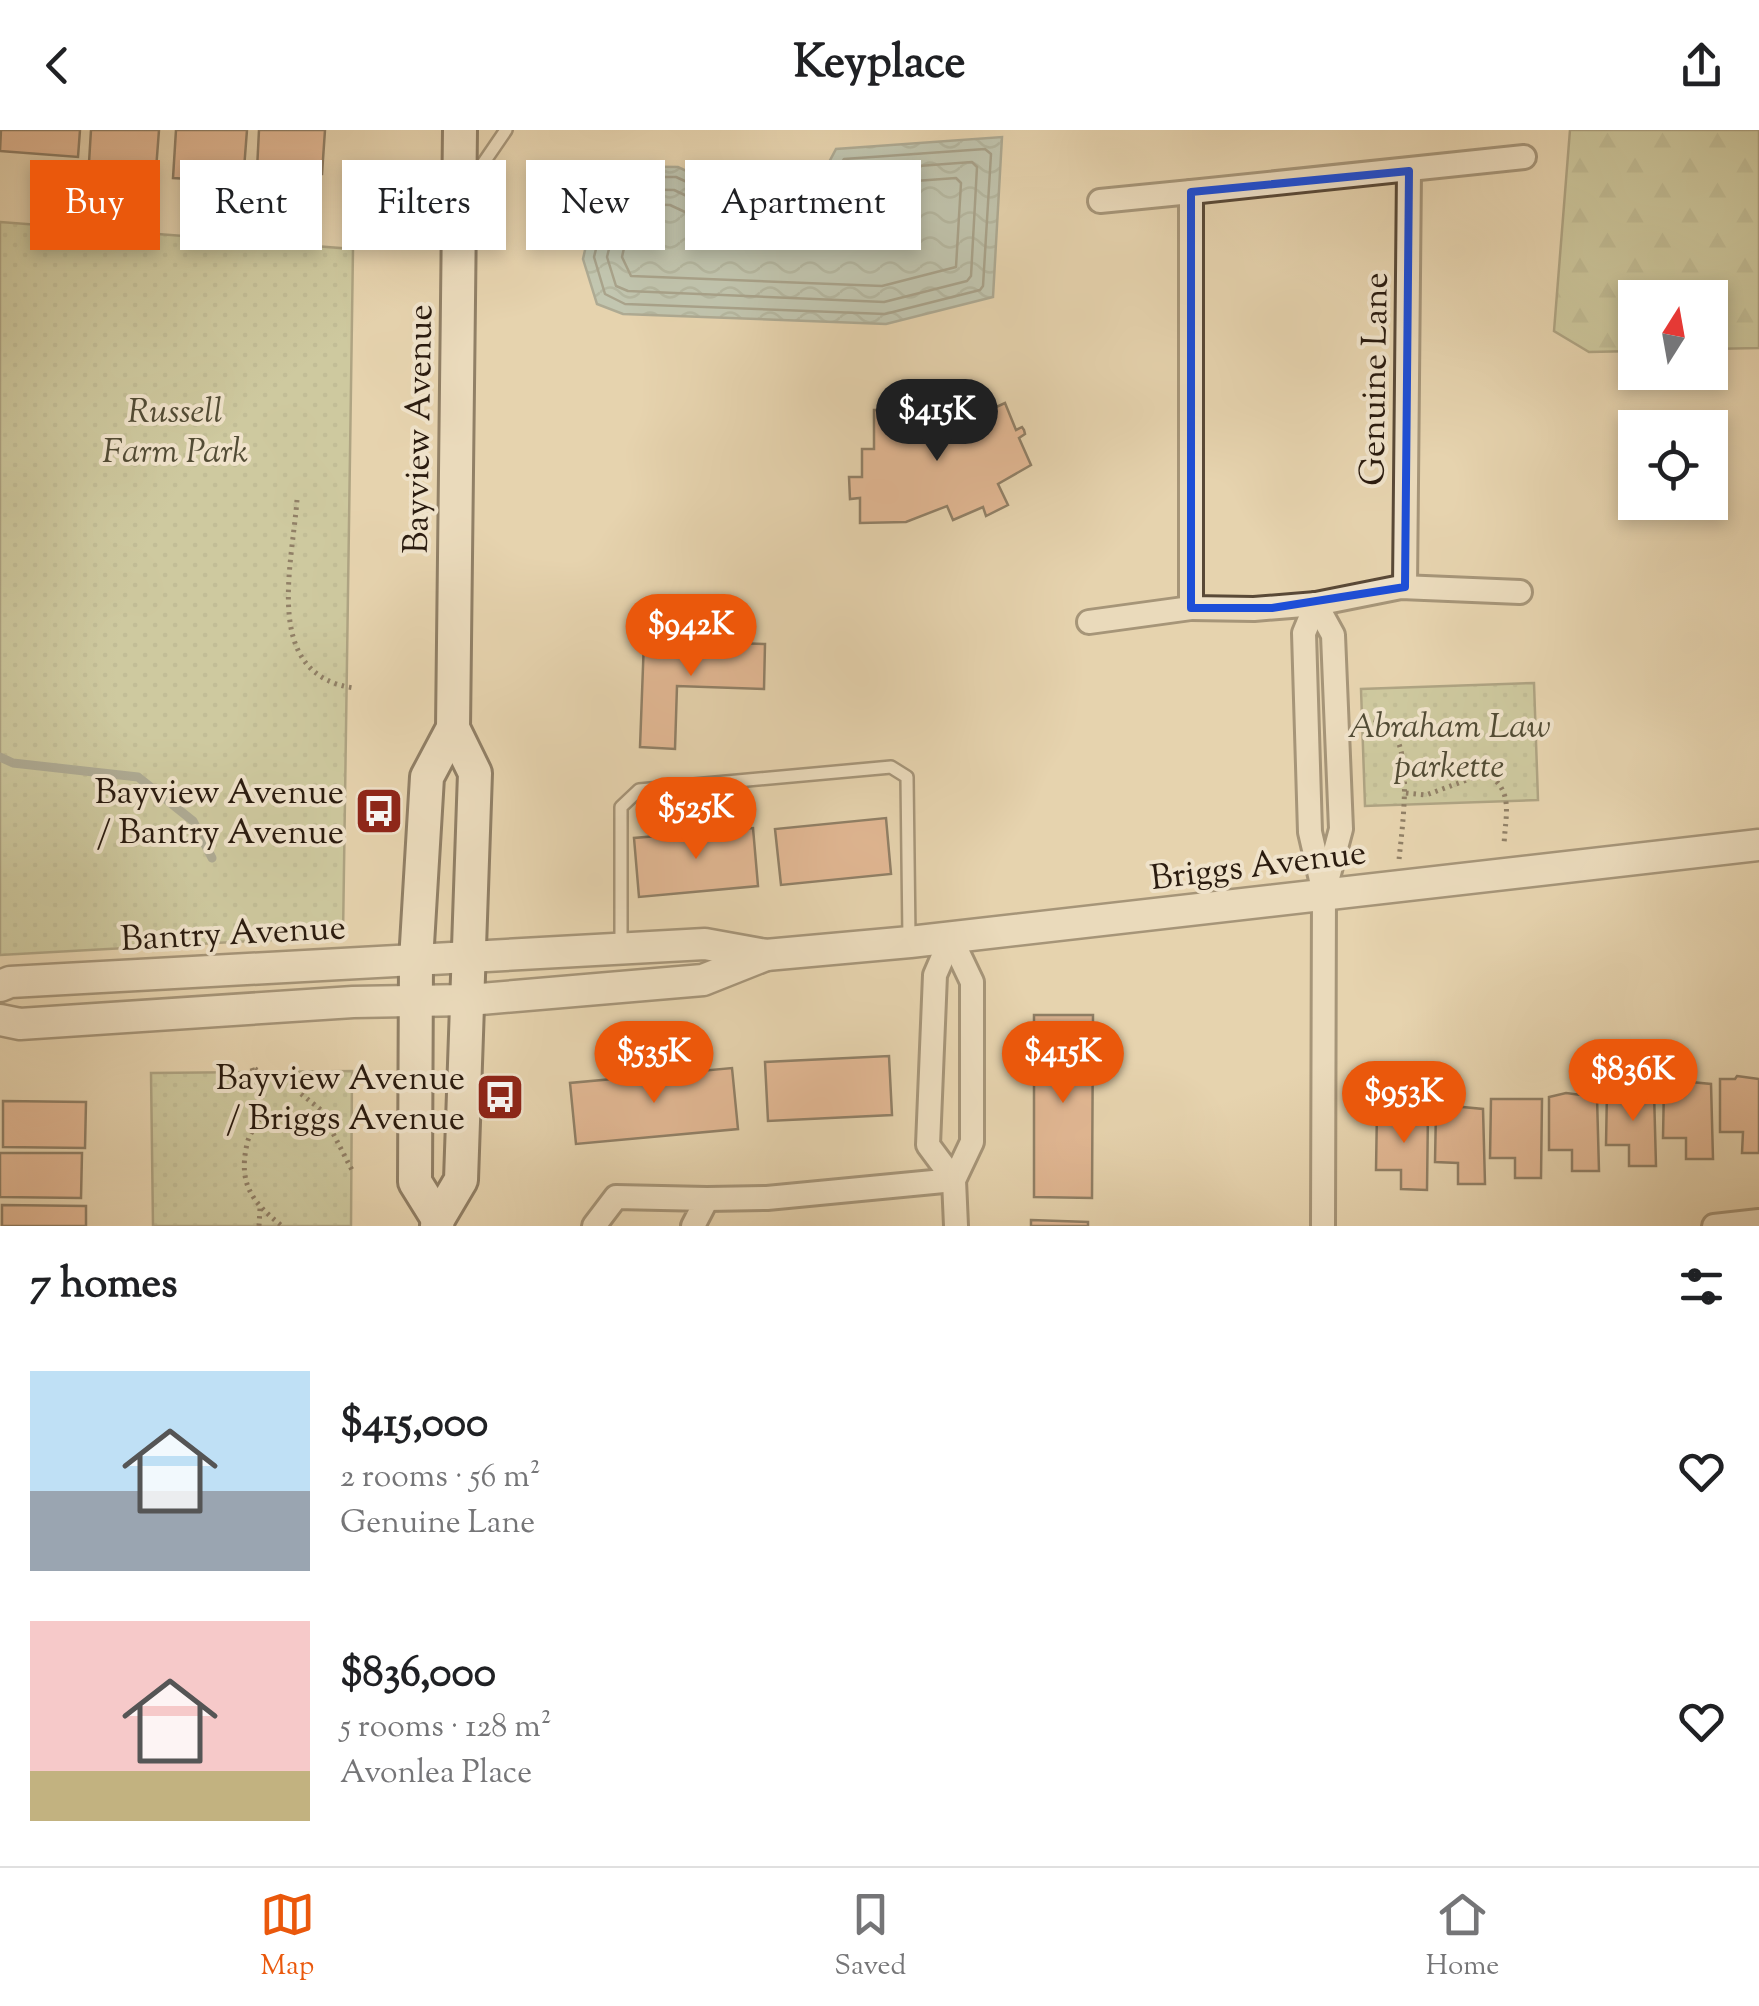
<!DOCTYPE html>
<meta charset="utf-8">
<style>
:root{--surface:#fff;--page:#f2f2f2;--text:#202124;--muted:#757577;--line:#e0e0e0;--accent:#ea580c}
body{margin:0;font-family:"Sorts Mill Goudy",serif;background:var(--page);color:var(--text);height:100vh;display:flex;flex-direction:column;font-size:38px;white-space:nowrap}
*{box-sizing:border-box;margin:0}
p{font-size:32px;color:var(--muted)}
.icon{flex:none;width:55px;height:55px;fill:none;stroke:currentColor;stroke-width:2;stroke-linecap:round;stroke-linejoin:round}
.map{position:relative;height:1096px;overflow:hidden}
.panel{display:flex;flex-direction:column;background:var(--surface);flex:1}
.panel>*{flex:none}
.hud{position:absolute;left:30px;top:30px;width:1000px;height:90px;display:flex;gap:20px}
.needle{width:65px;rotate:11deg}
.controls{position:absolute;left:1618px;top:150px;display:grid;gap:20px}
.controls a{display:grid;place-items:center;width:110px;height:110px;border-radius:0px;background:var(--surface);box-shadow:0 5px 15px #0003;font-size:50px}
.price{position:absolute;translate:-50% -85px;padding:0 22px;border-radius:35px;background:var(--accent);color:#fff;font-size:32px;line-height:65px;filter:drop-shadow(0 2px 5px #0008)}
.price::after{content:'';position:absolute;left:50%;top:60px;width:30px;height:22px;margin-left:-15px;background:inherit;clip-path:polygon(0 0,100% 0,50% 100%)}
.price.current{background:#222;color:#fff}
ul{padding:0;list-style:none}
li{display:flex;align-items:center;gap:30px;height:250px;padding:0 30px}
li span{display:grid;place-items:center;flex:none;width:280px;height:200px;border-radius:0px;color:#555}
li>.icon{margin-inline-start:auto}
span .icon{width:120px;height:120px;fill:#fffc;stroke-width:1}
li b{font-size:42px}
h2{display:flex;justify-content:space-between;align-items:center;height:120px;padding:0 30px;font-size:42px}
.tag{padding:0 35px;border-radius:0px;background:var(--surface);box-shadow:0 5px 15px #0003;font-size:35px;line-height:90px}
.tag.current{background:var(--accent);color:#fff}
header{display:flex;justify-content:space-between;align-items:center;height:130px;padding:0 30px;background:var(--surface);font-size:45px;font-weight:700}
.menu{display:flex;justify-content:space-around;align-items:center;height:140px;border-top:2px solid var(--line);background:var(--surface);font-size:28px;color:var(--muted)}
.menu a{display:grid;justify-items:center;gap:5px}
.menu .current{color:var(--accent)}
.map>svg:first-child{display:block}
.forest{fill:url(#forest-firs);stroke:#6e6c4e;stroke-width:2.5}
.park{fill:url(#park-dots);stroke:#6e6c4e;stroke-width:2.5}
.water{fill:url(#water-waves);stroke:#6b7971;stroke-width:2.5}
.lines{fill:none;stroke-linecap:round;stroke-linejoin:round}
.shore{stroke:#606960;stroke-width:2.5}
.stream{stroke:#6b7971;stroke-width:9}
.building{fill:#de9873;stroke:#2a1b0f;stroke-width:2.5}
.service-casing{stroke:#594937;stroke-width:16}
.minor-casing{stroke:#594937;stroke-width:28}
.tertiary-casing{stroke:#594937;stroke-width:35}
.secondary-casing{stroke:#2a1b0f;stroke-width:38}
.path{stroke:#2a1b0f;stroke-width:5;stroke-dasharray:2.5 5;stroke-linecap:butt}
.service{stroke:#efe2ca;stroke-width:11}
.minor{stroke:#efe2ca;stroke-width:22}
.tertiary{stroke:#efe2ca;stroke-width:30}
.secondary{stroke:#efe2ca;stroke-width:32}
.marked{fill:none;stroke:#1d4ed8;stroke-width:8;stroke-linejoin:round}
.labels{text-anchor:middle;stroke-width:8;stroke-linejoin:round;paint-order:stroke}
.street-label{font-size:35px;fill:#2a1b0f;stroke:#efe2ca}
.park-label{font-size:35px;font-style:italic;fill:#524c35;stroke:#efe2ca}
.poi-label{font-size:35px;fill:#2a1b0f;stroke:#efe2ca;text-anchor:end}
</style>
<header><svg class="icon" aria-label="back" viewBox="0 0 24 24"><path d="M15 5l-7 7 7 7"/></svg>Keyplace<svg class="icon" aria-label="share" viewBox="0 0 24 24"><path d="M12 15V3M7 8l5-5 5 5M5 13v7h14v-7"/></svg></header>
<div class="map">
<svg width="1759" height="1096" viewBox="0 0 1759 1096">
<defs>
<pattern id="forest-firs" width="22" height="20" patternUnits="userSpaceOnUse" patternTransform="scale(2.5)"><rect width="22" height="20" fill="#b1bd8d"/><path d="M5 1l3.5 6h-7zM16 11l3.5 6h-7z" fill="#98a278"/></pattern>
<pattern id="park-dots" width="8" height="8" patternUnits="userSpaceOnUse" patternTransform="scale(2.5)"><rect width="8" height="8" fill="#b1bd8d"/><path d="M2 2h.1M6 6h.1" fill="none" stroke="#98a278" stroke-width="1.8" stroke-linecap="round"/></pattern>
<pattern id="water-waves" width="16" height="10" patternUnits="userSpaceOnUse" patternTransform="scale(2.5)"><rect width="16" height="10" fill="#97b7b2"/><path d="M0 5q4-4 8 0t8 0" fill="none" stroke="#7b948f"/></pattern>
</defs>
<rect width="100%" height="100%" fill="#e6d3ae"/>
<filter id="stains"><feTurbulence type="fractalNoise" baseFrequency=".002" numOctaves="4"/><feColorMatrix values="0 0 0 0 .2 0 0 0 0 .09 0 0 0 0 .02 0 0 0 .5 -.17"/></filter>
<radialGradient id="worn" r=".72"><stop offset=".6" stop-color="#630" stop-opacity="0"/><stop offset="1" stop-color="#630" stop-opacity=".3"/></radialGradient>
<polygon class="forest" points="1570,0 1759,0 1759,218 1710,219 1710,168 1635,168 1635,221 1589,222 1554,201"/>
<g class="park">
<polygon points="0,92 353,119 343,806 0,825"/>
<polygon points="1534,553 1538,670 1365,676 1361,559"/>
<polygon points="352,941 351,1096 153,1096 151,943"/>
</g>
<polygon class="water" points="1002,7 993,167 886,194 623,184 597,174 583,129 604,36 678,37 762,76 809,70 836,19"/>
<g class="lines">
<g class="shore">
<polygon points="985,19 991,24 983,156 980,160 885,184 625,174 605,164 594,127 614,47 676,47 761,86 815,78 844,29"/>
<polygon points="972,32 977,37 971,146 967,151 884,172 628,161 616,156 607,127 624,59 674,60 753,97 766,98 821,89 852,41"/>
<polygon points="956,48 961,53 956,137 882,156 631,146 622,127 633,78 637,74 670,75 747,111 766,114 815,107 829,102 840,91 861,55"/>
</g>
<polyline class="stream" points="0,627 13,633 138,647 193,691 212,728"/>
</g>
<g class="building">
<polygon points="1,0 80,0 78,27 0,21"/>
<polygon points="91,0 159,0 155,53 88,49"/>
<polygon points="176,0 247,0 243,52 173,48"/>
<polygon points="259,0 325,0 322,44 257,40"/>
<polygon points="1005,273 1016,300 1022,297 1024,300 1025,304 1019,308 1031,335 998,354 1008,375 986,386 983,377 953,390 947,376 906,392 860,393 860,368 850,369 849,347 862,347 862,319 874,319 874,280 938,279 942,284 959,275 968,290"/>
<polygon points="644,510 765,514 764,559 677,556 675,619 640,617"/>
<polygon points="886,688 891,744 781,755 775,699"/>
<polygon points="753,698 758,756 639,767 634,708"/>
<polygon points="1034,885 1093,885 1092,1068 1034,1067"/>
<polygon points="889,926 892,985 768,991 765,932"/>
<polygon points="732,938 738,999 576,1014 570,953"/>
<polygon points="1737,946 1759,949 1759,1023 1742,1023 1743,1002 1720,1002 1720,949 1735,949"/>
<polygon points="1680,951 1711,954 1713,1029 1686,1029 1686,1008 1663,1008 1664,954 1678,954"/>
<polygon points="1623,958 1654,962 1656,1036 1629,1036 1629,1015 1606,1015 1607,961 1621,961"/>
<polygon points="1566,963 1597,967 1599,1041 1572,1041 1572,1020 1549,1020 1549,967"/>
<polygon points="1491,969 1542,969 1541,1048 1515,1048 1515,1028 1490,1028"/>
<polygon points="3,971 86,972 85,1018 3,1017"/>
<polygon points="1452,976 1483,979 1485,1054 1458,1054 1458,1033 1435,1032 1436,979 1450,979"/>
<polygon points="1377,980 1428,981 1427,1060 1401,1059 1401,1040 1376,1040"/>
<polygon points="0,1023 82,1023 81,1068 0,1067"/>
<polygon points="2,1075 86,1076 86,1096 2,1096"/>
<polygon points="1031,1090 1088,1092 1088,1096 1031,1096"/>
</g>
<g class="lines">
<g class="service-casing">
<g id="service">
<polyline points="467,57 506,0"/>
<polyline points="621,816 621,677 639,660 891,637 907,647 909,808"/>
</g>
</g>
<g class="minor-casing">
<g id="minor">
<polyline points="1100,71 1191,62"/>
<polyline points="1405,457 1409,41"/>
<polyline points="1520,462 1401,457 1316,474 1254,479 1191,478 1191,62 1524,27"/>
<polyline points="1316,474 1304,503 1310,702 1324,763 1323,1096"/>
<polyline points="1316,474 1333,505 1341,699 1325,759"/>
<polyline points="1089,492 1191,478"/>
<polyline points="951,808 972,852 972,1012 954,1050 956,1096"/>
<polyline points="951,808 935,845 928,1015 954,1050"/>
<polyline points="707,1069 767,1068 954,1050"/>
<polyline points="594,1096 616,1067 707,1069 693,1096"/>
<polyline points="1714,1096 1759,1091"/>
</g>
</g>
<g class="tertiary-casing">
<g id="tertiary">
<polyline points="0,856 10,852 705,814 766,825 910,812 1759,715"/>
<polyline points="0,890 20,894 353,872 469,870 703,850 766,825"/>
</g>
</g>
<g class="secondary-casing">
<g id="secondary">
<polyline points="438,1089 415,1052 416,831 427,647 453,598"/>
<polyline points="437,1096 438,1089 461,1050 475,643 453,598 460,0"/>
</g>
</g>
<g class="path">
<path d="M 297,370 C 292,437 262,545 354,558"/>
<path d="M 1359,587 C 1372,589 1386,591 1394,603 C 1412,632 1402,698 1399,730"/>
<path d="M 1406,663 L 1426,665 L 1486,643 C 1515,661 1505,685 1504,716"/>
<path d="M 252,938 C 257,952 265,970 261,985 C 258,995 249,1003 247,1014 C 238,1054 252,1072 282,1096"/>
<polyline points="255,939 295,959 321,980 353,1042"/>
<polyline points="259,1096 260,1078"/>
</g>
<use href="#service" class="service"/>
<use href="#minor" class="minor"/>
<use href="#tertiary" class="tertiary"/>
<use href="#secondary" class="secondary"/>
</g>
<path d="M0 0H1759V1096H0ZM 1409,41 L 1405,457 L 1272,478 L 1191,478 L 1191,62 Z" fill="#e6d3ae" fill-opacity=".55" fill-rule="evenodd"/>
<path class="marked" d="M 1409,41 L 1405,457 L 1272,478 L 1191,478 L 1191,62 Z"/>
<defs>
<g id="bus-square" transform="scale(2.5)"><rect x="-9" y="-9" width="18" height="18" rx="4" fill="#8f2418" stroke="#efe2ca"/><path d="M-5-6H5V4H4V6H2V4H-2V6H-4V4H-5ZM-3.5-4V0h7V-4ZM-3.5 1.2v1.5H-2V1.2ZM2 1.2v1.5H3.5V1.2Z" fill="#fff"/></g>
</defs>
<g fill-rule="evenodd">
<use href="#bus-square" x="379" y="681"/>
<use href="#bus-square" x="500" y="967"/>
</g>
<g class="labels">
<g class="street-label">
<text transform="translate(1373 249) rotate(-89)" y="12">Genuine Lane</text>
<text transform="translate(417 299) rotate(-89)" y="12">Bayview Avenue</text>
<text transform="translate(1258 734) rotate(-7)" y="12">Briggs Avenue</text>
<text transform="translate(233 802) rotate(-3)" y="12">Bantry Avenue</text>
</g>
<g class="park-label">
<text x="175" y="292">Russell<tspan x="175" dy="40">Farm Park</tspan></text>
<text x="1449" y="607">Abraham Law<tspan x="1449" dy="40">parkette</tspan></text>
</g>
<g class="poi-label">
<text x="344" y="673">Bayview Avenue<tspan x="344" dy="40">/ Bantry Avenue</tspan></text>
<text x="465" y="959">Bayview Avenue<tspan x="465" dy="40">/ Briggs Avenue</tspan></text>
</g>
</g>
<rect width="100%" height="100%" filter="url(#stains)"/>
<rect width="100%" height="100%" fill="url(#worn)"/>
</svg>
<div class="controls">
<a><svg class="needle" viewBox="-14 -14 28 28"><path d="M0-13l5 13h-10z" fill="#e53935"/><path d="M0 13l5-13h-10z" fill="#757577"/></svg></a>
<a><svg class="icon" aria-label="locate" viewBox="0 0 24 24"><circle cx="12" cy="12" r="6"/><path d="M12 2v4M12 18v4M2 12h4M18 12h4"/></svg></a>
</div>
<b class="price current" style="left:937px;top:334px">$415K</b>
<b class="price" style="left:691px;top:549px">$942K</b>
<b class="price" style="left:696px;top:732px">$525K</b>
<b class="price" style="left:654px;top:976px">$535K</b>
<b class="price" style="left:1063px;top:976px">$415K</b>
<b class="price" style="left:1633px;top:994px">$836K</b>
<b class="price" style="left:1404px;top:1016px">$953K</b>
<div class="hud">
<a class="tag current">Buy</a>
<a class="tag">Rent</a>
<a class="tag">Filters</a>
<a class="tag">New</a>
<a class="tag">Apartment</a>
</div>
</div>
<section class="panel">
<h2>7 homes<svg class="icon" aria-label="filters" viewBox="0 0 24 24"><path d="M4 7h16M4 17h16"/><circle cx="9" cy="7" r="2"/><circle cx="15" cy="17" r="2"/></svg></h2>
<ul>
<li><span style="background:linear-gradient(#bfe0f5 60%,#9aa5b1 0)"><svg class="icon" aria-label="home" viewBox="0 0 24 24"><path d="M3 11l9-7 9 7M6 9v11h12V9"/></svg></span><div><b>$415,000</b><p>2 rooms · 56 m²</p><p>Genuine Lane</p></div><svg class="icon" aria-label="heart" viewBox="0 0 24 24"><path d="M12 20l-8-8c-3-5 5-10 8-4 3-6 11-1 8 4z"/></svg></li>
<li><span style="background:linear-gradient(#f6c9c9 75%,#c2b280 0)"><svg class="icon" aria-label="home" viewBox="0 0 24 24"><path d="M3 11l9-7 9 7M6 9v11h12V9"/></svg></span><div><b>$836,000</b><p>5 rooms · 128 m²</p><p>Avonlea Place</p></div><svg class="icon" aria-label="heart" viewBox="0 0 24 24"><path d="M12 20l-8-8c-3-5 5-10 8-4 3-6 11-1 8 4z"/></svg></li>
</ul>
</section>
<nav class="menu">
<a class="current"><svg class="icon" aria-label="map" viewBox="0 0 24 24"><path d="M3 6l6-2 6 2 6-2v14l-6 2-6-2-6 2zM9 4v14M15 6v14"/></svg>Map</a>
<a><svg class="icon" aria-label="saved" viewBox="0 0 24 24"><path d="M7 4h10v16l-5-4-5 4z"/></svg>Saved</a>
<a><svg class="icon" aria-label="home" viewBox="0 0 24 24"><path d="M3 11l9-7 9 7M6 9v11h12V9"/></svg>Home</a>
</nav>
